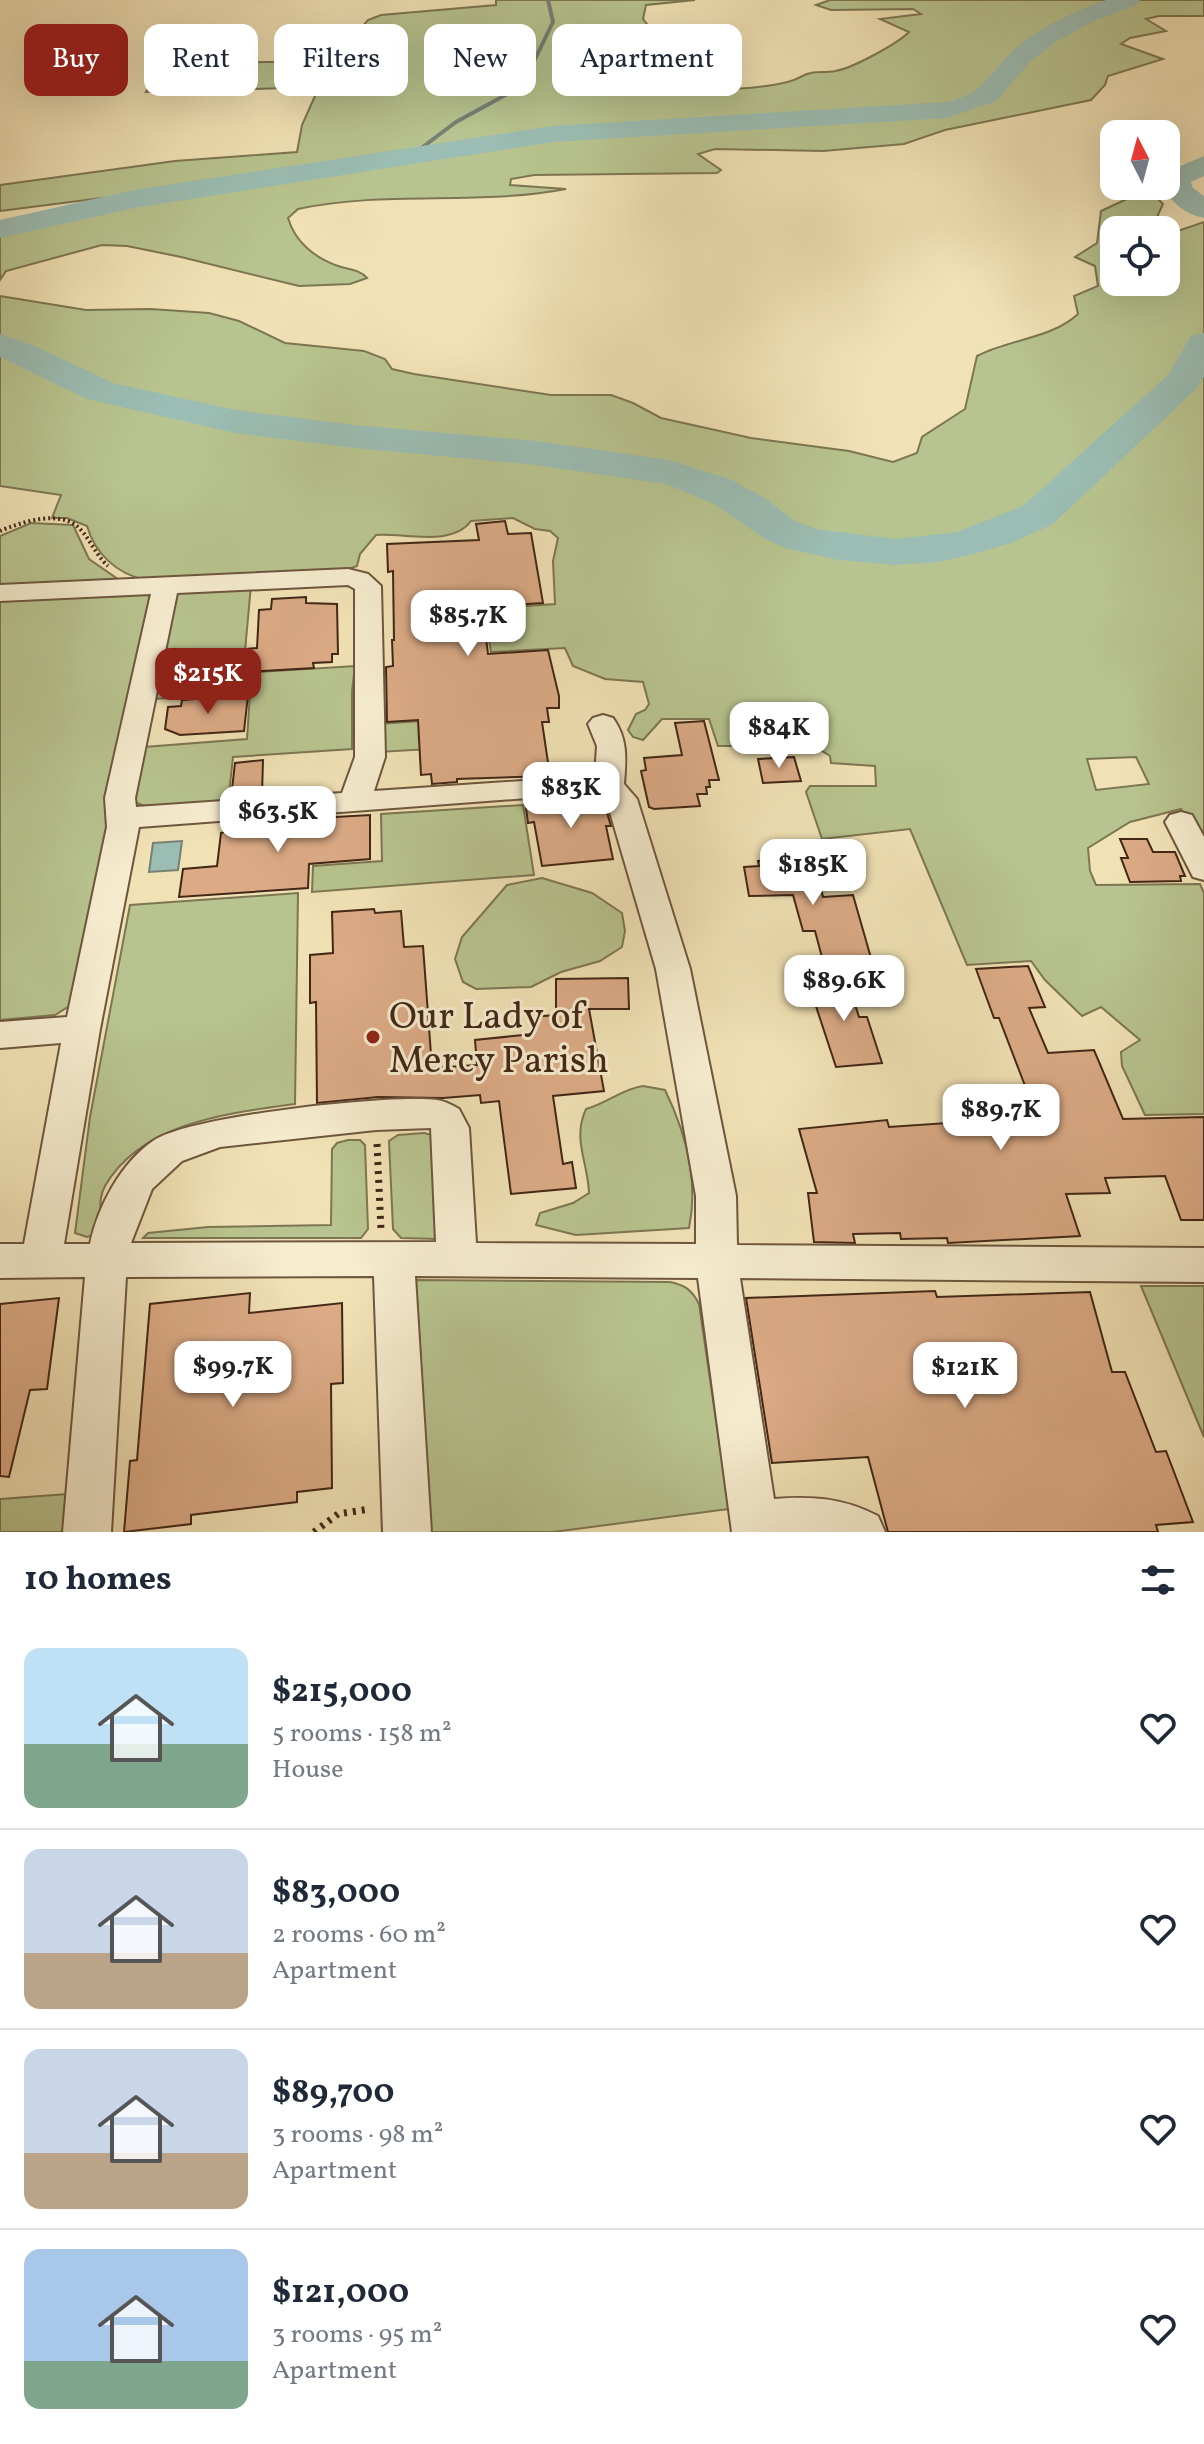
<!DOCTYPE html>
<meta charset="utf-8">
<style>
:root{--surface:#fff;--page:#f2f2f3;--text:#1f2937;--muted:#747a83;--line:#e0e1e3;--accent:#8f2418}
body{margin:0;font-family:Vollkorn,serif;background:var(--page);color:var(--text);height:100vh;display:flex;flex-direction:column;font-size:30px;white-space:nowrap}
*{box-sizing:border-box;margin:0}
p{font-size:26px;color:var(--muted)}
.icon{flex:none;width:44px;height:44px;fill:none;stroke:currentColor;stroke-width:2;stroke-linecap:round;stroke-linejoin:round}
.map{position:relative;height:1532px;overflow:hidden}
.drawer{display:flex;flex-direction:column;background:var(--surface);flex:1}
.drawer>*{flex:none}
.hud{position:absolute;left:24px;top:24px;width:800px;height:72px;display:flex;gap:16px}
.needle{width:52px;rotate:354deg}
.buttons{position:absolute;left:1100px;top:120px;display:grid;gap:16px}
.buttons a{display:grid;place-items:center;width:80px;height:80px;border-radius:16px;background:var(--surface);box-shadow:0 8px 32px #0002;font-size:40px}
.price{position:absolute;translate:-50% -68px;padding:0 18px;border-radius:16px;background:#fff;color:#222;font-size:26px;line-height:52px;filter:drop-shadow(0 2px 4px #0008)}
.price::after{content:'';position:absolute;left:50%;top:48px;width:24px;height:18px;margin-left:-12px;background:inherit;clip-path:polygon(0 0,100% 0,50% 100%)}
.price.active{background:var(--accent);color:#fff}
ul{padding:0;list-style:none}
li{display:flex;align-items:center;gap:24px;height:200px;padding:0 24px}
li+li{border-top:2px solid var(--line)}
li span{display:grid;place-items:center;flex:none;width:224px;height:160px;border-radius:16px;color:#555}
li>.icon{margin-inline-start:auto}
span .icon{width:96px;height:96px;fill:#fffc;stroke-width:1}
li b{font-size:34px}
h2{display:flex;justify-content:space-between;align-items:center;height:96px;padding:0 24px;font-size:34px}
.pill{padding:0 28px;border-radius:16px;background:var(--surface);box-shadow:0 8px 32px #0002;font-size:28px;line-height:72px}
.pill.active{background:var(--accent);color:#fff}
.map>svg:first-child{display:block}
.green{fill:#b8c48f;stroke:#7d7652;stroke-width:2;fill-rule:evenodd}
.water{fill:#9bbdb3;stroke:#778174;stroke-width:2}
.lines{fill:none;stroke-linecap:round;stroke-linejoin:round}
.stream{stroke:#778174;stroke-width:4}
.river{fill:#9bbdb3;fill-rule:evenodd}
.building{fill:#dcab86;stroke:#422716;stroke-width:2}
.minor-casing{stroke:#6e563e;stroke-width:4}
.path-far1{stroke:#422716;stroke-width:4;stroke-dasharray:2 3;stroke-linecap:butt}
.path{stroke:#422716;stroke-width:7;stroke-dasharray:3 6;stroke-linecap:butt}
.minor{fill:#f6eccf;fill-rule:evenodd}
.poi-dot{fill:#8f2418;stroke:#f6eccf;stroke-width:3}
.labels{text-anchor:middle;stroke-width:6;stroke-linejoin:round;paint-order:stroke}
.near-poi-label{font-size:38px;fill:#422716;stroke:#f6eccf;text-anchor:start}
</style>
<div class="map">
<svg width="1204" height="1532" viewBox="0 0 1204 1532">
<rect width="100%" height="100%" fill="#f1e2b5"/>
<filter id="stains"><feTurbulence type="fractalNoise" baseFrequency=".0025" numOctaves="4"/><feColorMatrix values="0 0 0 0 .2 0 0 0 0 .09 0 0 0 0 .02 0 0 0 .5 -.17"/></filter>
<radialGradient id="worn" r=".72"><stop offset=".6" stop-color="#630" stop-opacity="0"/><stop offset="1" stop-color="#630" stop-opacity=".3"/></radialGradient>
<g class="green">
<path d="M 496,0 L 695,0 L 646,5 L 643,19 L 650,28 L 638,29 L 676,43 C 652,51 629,49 605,59 L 611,87 C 656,90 753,94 794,80 C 800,78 804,74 811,73 C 819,71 827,73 835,71 C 851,69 897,44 909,32 L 880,19 L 921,14 L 913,9 L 831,10 L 816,5 L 830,0 L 1204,0 L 1204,16 L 1159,16 L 1146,19 L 1166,31 L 1130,38 L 1121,44 L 1163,59 L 1108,76 L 1105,85 L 1091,100 L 945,130 L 904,144 L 823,151 L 715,149 L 698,154 L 721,170 L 717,173 L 534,175 L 511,179 L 510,185 L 566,189 C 478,206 386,190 298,209 L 288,218 C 295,242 315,258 338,266 C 349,270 359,269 367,278 L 350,284 L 299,286 L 181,257 L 127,246 L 102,245 L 6,271 L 0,280 L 0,225 L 102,198 L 0,211 L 0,185 L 175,161 L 297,152 L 302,125 L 319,87 L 146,92 L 162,64 L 326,61 L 361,35 L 361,28 L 368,20 L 381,15 L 496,5 Z"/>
<path d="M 1154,195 L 1163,204 L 1151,230 L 1114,230 L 1114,282 L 1166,282 L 1166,235 L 1204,222 L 1204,844 L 1181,809 L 1130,822 L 1088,848 L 1090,871 L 1096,885 L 1200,884 L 1204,893 L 1204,1114 L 1145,1115 L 1122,1066 L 1121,1052 L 1140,1040 L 1101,1007 L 1082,1016 L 1045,980 L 1031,961 L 967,965 L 910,829 L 822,839 L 806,792 L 810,786 L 876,786 L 875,766 L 831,763 L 830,756 L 814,746 L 718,746 L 709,719 L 662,719 L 643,740 L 633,737 L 628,730 L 636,714 L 645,710 L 649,704 L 643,682 L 605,679 L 573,666 L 565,648 L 491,652 L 484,609 L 555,604 L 553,561 L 558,538 L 550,531 L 535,529 L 513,518 L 471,521 C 452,547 405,533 376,535 L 360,554 L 357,566 L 346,570 L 146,580 C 116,574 95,553 87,526 L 67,518 L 52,518 L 61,495 L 0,486 L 0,296 L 86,310 L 151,309 L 209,313 L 239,321 L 285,343 L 364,351 L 385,359 L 392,369 L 414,374 L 551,395 L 611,395 L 633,403 L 661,418 L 751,438 L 849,451 L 893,462 L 917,453 L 922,437 L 965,409 L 977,356 C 1009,339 1051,339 1078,314 L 1074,296 L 1098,286 L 1095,266 L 1075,257 L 1097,243 L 1101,211 L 1131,197 ZM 1136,757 L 1149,784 L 1096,790 L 1087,759 Z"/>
<polygon points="31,523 73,525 89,559 122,582 0,588 0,536"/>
<path d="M 251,585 L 243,673 L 355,666 L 352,691 L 352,749 L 233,757 L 228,803 C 207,804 148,815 133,800 L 144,747 L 247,739 L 250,693 L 154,699 L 174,592 Z"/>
<polygon points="150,594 108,828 71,1005 55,1015 0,1020 0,598"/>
<polygon points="481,717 484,746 378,752 378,724"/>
<polygon points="523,805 534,875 312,892 313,866 382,861 381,814"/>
<polygon points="542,878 592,893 622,913 625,931 622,947 600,961 561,972 531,987 476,989 463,982 455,959 462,937 507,885"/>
<path d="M 298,893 L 295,1104 C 230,1113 142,1122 105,1186 C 96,1202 104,1217 98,1234 L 87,1237 L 75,1233 L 90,1117 L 130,905 Z"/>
<path d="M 643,1086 L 665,1090 C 686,1133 699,1180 689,1228 L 576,1235 L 536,1225 L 540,1213 L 573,1203 L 589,1193 C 588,1162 572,1139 586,1109 C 607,1103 622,1089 643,1086 Z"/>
<polygon points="424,1133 432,1135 437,1239 401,1238 393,1229 389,1141 398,1135"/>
<polygon points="348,1140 360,1140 365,1145 368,1229 361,1238 143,1238 148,1233 208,1227 331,1225 332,1149 337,1143"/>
<path d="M 416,1280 L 670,1282 C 685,1285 692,1290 699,1304 L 729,1509 L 553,1532 L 431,1532 Z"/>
<polygon points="1141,1286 1204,1286 1204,1437"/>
<polygon points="67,1494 63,1532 0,1532 0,1499"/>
</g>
<polygon class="water" points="182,841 178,870 149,872 153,843"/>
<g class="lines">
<polyline class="stream" points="408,158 456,122 522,86 553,22 548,0"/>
<g class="river">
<path d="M 1106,0 L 1140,0 L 1137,5 L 1094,21 L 1054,43 L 1030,62 L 996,101 L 947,118 L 553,142 L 134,208 L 0,238 L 0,220 L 134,190 L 553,126 L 947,102 C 985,93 988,74 1014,50 C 1040,27 1073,12 1106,0 Z"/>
<path d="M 1204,156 L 1204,176 L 1191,182 L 1193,188 L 1204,196 L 1204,218 C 1185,214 1171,203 1163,186 L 1166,186 L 1166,172 Z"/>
<polygon points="1204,333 1204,377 1196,389 1053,524 1014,542 974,554 938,562 895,565 839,560 785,548 765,539 714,504 666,484 536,465 355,448 235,433 87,399 0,357 0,334 32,345 113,383 235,410 355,425 536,441 669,460 732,480 766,499 795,521 816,529 895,539 957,532 1023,506 1168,375 1191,336"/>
</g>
</g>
<g class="building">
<polygon points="505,521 508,534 531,533 543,603 482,607 488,654 548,650 559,696 559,708 547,708 549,722 542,722 550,776 457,779 457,782 432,784 431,774 421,775 418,720 387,722 386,667 393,666 392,640 394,640 393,571 388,572 387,544 479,540 476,524"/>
<polygon points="306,597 306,603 337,604 338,654 332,654 332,662 313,663 314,668 245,672 247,649 257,648 259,610 271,609 272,599"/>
<polygon points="248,695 244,731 180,735 165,729 168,707 181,706 182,700"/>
<polygon points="704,721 719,780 709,780 710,787 706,787 707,794 697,794 700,806 654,809 649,807 641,771 646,770 644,758 682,755 675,723"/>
<polygon points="794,757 801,781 763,783 758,759"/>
<polygon points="263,760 262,795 231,798 235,763"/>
<polygon points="582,797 600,798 604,803 611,826 606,826 613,859 542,866 534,822 528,823 525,801"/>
<polygon points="370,815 370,859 309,864 308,888 179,897 183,869 217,866 221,833 225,832 229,823"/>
<polygon points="1120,839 1147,839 1153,852 1175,852 1185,876 1180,876 1181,881 1130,882 1121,858 1128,858"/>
<polygon points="787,860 788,865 815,864 823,897 853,895 871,958 823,961 815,931 803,931 793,895 749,896 744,867 759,866 758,861"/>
<polygon points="374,909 375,913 401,911 404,947 423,946 432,1068 477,1065 475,1040 533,1034 531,1017 556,1015 556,979 628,978 629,1009 589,1009 604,1091 553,1096 563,1164 572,1162 576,1188 511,1194 499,1101 481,1103 480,1095 443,1098 378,1097 317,1103 316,1002 310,1003 310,955 333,953 332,912"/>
<polygon points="1028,966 1045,1007 1029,1008 1048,1053 1094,1050 1123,1119 1204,1117 1204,1220 1181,1220 1165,1176 1105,1178 1110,1193 1066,1194 1080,1236 948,1243 947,1238 901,1239 900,1233 853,1234 855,1243 814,1242 808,1193 817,1193 799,1129 887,1120 889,1127 1037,1117 999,1018 994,1018 976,969"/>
<polygon points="846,976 859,1017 867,1017 882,1063 836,1067 807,979"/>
<polygon points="935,1291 937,1297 1090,1292 1112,1372 1125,1372 1156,1452 1166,1451 1193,1522 1156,1525 1158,1532 888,1532 868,1457 772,1463 746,1298"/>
<polygon points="250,1293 249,1313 342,1303 343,1383 331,1384 332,1488 297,1492 297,1502 191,1515 191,1524 124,1532 130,1461 137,1460 150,1304"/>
<polygon points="59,1298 47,1389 30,1390 9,1477 0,1476 0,1304"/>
</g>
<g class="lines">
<g class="minor-casing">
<g id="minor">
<path d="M 348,569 L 368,574 L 381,586 L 385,757 L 374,791 L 595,776 L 597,746 L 588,724 L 593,718 L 603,715 L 613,718 C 628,739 626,759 624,784 L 637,799 L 690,969 L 736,1196 L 737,1245 L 1204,1248 L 1204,1282 L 740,1278 L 774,1499 C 813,1496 843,1498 878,1516 L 885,1532 L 732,1532 L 698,1278 L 415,1276 L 431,1532 L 383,1532 L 374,1276 L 126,1277 L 111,1532 L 63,1532 L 85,1277 L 0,1278 L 0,1244 L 24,1244 L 61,1043 L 0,1048 L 0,1022 L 67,1017 L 107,827 L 105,798 L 151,594 L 0,601 L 0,585 ZM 348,585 L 355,589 L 355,757 L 342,793 L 136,807 L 135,798 L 177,593 ZM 582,794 L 601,795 L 607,802 L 656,969 L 696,1196 L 696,1244 L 476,1243 L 469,1128 L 459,1109 C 452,1105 445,1101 437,1100 C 391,1094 188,1116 153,1141 C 121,1163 98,1206 90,1244 L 64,1244 L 100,1029 L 139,827 ZM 431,1128 L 436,1242 L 131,1243 L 152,1189 L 182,1161 L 220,1147 L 376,1130 Z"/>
<polygon points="1181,812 1192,815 1204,837 1204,880 1193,877 1165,822 1170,815"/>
</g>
</g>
<path class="path-far1" d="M 0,531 C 22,522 62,508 81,530 C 91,541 96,555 108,566"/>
<g class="path">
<polyline points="377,1144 381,1230"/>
<polyline points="314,1532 338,1514 370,1509"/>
</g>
<use href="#minor" class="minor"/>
</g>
<circle class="poi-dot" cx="373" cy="1037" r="8"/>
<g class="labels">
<g class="near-poi-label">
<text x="389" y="1028">Our Lady of<tspan x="389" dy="44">Mercy Parish</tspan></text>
</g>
</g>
<rect width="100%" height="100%" filter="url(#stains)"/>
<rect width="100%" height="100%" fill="url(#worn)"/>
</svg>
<div class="buttons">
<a><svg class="needle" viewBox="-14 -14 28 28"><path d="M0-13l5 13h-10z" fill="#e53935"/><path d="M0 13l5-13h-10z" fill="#747a83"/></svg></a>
<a><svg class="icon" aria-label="locate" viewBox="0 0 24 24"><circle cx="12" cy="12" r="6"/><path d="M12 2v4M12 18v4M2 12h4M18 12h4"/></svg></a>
</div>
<b class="price" style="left:468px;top:658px">$85.7K</b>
<b class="price active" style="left:208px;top:716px">$215K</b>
<b class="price" style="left:779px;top:770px">$84K</b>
<b class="price" style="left:571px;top:830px">$83K</b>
<b class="price" style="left:278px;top:854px">$63.5K</b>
<b class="price" style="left:813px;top:907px">$185K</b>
<b class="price" style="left:844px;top:1023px">$89.6K</b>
<b class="price" style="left:1001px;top:1152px">$89.7K</b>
<b class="price" style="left:233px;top:1409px">$99.7K</b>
<b class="price" style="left:965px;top:1410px">$121K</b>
<div class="hud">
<a class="pill active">Buy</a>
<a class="pill">Rent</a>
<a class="pill">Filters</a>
<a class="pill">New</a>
<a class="pill">Apartment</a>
</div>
</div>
<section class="drawer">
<h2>10 homes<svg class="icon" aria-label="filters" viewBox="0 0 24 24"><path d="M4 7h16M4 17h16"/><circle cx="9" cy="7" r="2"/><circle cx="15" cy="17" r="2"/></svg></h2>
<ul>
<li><span style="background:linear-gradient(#bfe0f5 60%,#7fa58c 0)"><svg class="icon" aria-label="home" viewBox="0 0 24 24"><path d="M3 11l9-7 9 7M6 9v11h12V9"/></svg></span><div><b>$215,000</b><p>5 rooms · 158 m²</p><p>House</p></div><svg class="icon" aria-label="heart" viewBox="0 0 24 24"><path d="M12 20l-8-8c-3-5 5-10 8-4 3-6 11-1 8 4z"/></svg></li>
<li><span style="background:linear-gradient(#c9d6e8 65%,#b9a48a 0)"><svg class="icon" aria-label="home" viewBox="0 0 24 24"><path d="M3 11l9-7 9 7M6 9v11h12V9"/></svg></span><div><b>$83,000</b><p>2 rooms · 60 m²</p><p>Apartment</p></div><svg class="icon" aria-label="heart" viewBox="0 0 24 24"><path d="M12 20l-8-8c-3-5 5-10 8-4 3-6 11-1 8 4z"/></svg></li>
<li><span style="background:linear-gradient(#c9d6e8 65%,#b9a48a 0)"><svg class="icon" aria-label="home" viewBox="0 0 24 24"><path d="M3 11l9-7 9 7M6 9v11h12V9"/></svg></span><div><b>$89,700</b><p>3 rooms · 98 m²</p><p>Apartment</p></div><svg class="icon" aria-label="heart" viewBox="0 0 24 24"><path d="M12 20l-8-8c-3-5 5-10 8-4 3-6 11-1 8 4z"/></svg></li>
<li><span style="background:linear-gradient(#a9c7e8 70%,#7fa58c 0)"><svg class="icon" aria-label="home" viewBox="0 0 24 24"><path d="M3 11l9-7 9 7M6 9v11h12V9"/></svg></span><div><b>$121,000</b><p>3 rooms · 95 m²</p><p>Apartment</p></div><svg class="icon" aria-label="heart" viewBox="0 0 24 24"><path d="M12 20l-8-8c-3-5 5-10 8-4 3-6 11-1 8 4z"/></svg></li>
</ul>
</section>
